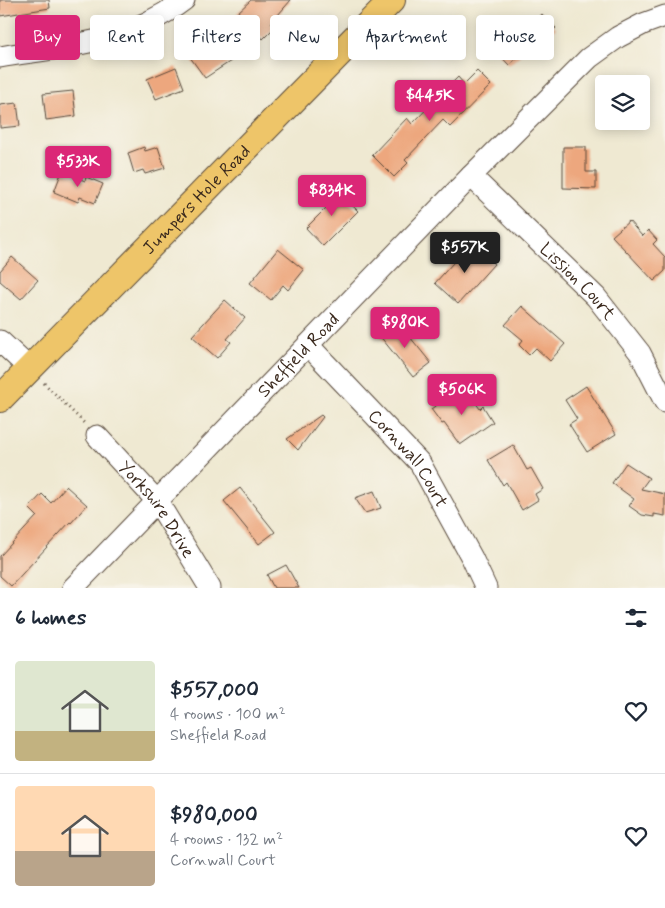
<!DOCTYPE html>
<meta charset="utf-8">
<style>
:root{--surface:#fff;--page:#f6f6f7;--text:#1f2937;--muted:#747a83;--line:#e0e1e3;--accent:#db2777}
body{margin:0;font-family:Mynerve,sans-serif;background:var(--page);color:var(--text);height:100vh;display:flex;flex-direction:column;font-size:19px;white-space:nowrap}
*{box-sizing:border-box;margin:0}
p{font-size:16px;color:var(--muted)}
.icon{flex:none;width:28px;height:28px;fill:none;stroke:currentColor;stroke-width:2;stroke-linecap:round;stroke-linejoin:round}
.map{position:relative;height:588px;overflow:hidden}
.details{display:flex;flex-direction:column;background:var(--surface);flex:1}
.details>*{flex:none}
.banner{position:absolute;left:15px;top:15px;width:635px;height:45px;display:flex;gap:10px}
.controls{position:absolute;left:595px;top:75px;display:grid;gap:10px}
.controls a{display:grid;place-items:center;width:55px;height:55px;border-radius:5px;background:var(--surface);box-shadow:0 2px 12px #0003;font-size:25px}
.price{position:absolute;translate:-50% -42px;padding:0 11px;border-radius:5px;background:var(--accent);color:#fff;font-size:16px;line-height:32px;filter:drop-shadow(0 1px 2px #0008)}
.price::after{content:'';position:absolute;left:50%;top:30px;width:15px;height:11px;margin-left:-8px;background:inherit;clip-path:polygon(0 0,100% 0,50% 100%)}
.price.active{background:#222;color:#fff}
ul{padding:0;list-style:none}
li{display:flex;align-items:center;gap:15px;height:125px;padding:0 15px}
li+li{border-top:1px solid var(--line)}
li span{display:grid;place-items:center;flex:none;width:140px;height:100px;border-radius:5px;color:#555}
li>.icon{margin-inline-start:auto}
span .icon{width:60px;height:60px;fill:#fffc;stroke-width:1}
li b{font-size:21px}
h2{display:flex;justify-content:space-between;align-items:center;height:60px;padding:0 15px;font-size:21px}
.chip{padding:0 18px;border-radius:5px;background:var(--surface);box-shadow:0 2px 12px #0003;font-size:18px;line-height:45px}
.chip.active{background:var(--accent);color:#fff}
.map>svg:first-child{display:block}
.building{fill:#eda77e}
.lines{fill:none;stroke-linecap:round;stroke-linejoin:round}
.minor-casing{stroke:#564739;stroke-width:23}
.major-casing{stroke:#564739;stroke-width:28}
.path{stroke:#564739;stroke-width:3;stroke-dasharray:1 4;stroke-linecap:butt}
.minor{stroke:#fff;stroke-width:21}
.major{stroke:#eec569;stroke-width:26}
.labels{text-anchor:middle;stroke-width:5;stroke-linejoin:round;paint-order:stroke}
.street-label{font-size:18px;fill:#3b2a1e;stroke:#f7f3e8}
</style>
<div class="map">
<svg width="665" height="588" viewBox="0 0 665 588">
<rect width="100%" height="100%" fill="#f7f3e8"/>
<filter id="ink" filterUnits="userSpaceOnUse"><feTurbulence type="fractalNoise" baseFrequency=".02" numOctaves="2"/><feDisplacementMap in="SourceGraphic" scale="10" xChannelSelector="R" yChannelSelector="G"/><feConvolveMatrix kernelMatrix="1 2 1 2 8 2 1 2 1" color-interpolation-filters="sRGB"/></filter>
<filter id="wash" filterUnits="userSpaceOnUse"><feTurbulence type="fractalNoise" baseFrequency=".0096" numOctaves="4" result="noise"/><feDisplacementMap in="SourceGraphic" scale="20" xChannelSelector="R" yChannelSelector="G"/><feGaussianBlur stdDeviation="1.12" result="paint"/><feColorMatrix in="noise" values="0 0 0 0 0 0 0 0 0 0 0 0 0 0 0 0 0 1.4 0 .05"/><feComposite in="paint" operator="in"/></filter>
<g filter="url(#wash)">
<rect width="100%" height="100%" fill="#efe9d2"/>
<g id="blocks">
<g class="building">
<polygon points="0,0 49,0 50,8 0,16"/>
<polygon points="251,0 291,0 271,23 275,27 263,39 257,32 230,59 231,61 205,78 187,53 201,43 205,49 234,30 231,27 241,17 237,13"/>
<polygon points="542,14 556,28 542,40 539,38 509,65 495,50 516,30 520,35"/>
<polygon points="176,67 184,88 156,99 147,79"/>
<polygon points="477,71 491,85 450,127 443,120 405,160 408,163 394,177 372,155 407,118 412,124 458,77 464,84"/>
<polygon points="73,91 76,116 46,120 43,94"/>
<polygon points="17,103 20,126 0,128 0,105"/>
<polygon points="144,147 145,151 158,147 165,168 145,174 143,170 134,173 128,153"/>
<polygon points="563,147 586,147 586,172 596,172 596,189 563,188"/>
<polygon points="62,171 85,181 86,177 103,184 95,203 80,197 78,202 54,192"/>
<polygon points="332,186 358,211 323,246 306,228 331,203 323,195"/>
<polygon points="629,221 642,236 648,230 657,240 653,244 665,257 665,271 654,281 612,236"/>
<polygon points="471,243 494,264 458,304 435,283"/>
<polygon points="278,249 304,270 288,290 283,285 271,300 250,283"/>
<polygon points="12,257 38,280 21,299 0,281 0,271"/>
<polygon points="225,300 245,318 227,339 231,342 217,358 192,336"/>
<polygon points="522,306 565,344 550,361 536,348 529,355 519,345 523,340 505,325"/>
<polygon points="397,321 431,363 413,377 379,335"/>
<polygon points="464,386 480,409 483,406 493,422 460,445 444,423 442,424 431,409"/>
<polygon points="586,386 616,434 587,452 569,424 577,419 565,400"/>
<polygon points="321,415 323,417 298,450 287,439"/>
<polygon points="513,445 527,470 531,468 543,489 535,494 538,500 522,510 506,482 503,485 488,460"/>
<polygon points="626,463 649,478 641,489 665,494 665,516 654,514 654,517 642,515 629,506 634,499 612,483"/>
<polygon points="66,486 87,505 71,523 70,522 11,586 0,576 0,556 37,516 29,508 42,494 51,503"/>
<polygon points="240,488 275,532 259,544 224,501"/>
<polygon points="374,491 381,508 365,513 355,498"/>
<polygon points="286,565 299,588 274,588 267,575"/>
</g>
</g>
</g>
<g filter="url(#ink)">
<use href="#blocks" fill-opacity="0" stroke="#564739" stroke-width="1"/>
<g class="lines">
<g class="minor-casing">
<g id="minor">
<path d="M 0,57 C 67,46 128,43 184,0"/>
<path id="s1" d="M 471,176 L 596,297 L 640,353 L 665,402"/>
<polyline points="0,341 30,369"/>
<path id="s2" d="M 308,345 L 420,463 L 472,558 L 486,588"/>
<path id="s3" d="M 97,436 L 157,501 L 210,588"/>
<path id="s4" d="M 73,588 L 471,176 L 589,58 L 618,37 L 643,24 L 665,16"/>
</g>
</g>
<g class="major-casing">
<g id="major">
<path id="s5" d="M 0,399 L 392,0"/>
</g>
</g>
<polyline class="path" points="44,383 84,423"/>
<use href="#minor" class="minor"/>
<use href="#major" class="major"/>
</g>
</g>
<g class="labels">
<g class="street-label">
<text dy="6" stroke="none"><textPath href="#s5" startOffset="280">Jumpers Hole Road</textPath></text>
<text dy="6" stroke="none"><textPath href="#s1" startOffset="150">Lission Court</textPath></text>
<text dy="6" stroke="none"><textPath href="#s4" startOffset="324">Sheffield Road</textPath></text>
<text dy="6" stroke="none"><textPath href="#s2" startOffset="152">Cornwall Court</textPath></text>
<text dy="6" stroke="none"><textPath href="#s3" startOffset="95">Yorkshire Drive</textPath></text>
</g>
</g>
</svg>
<div class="controls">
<a><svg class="icon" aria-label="layers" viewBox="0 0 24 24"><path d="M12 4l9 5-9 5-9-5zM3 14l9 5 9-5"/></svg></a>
</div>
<b class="price" style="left:430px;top:122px">$445K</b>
<b class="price" style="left:78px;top:188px">$533K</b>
<b class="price" style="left:332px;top:217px">$834K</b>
<b class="price active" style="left:465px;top:274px">$557K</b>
<b class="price" style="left:405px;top:349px">$980K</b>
<b class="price" style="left:462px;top:416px">$506K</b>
<div class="banner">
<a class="chip active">Buy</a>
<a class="chip">Rent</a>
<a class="chip">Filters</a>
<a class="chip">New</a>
<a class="chip">Apartment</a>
<a class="chip">House</a>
</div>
</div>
<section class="details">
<h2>6 homes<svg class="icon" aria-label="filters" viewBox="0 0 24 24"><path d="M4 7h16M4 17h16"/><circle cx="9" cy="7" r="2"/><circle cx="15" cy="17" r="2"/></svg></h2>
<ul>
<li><span style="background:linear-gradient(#dfe7d0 70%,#c2b280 0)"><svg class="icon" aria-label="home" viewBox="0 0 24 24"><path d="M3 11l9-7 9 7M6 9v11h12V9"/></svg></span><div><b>$557,000</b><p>4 rooms · 100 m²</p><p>Sheffield Road</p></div><svg class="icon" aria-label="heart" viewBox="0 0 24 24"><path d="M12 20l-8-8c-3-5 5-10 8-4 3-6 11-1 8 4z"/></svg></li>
<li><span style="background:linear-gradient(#ffd9b3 65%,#b9a48a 0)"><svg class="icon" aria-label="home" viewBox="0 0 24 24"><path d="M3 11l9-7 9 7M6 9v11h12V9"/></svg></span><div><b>$980,000</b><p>4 rooms · 132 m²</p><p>Cornwall Court</p></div><svg class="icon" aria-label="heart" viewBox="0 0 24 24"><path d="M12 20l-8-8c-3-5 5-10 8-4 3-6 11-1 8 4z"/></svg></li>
</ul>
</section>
